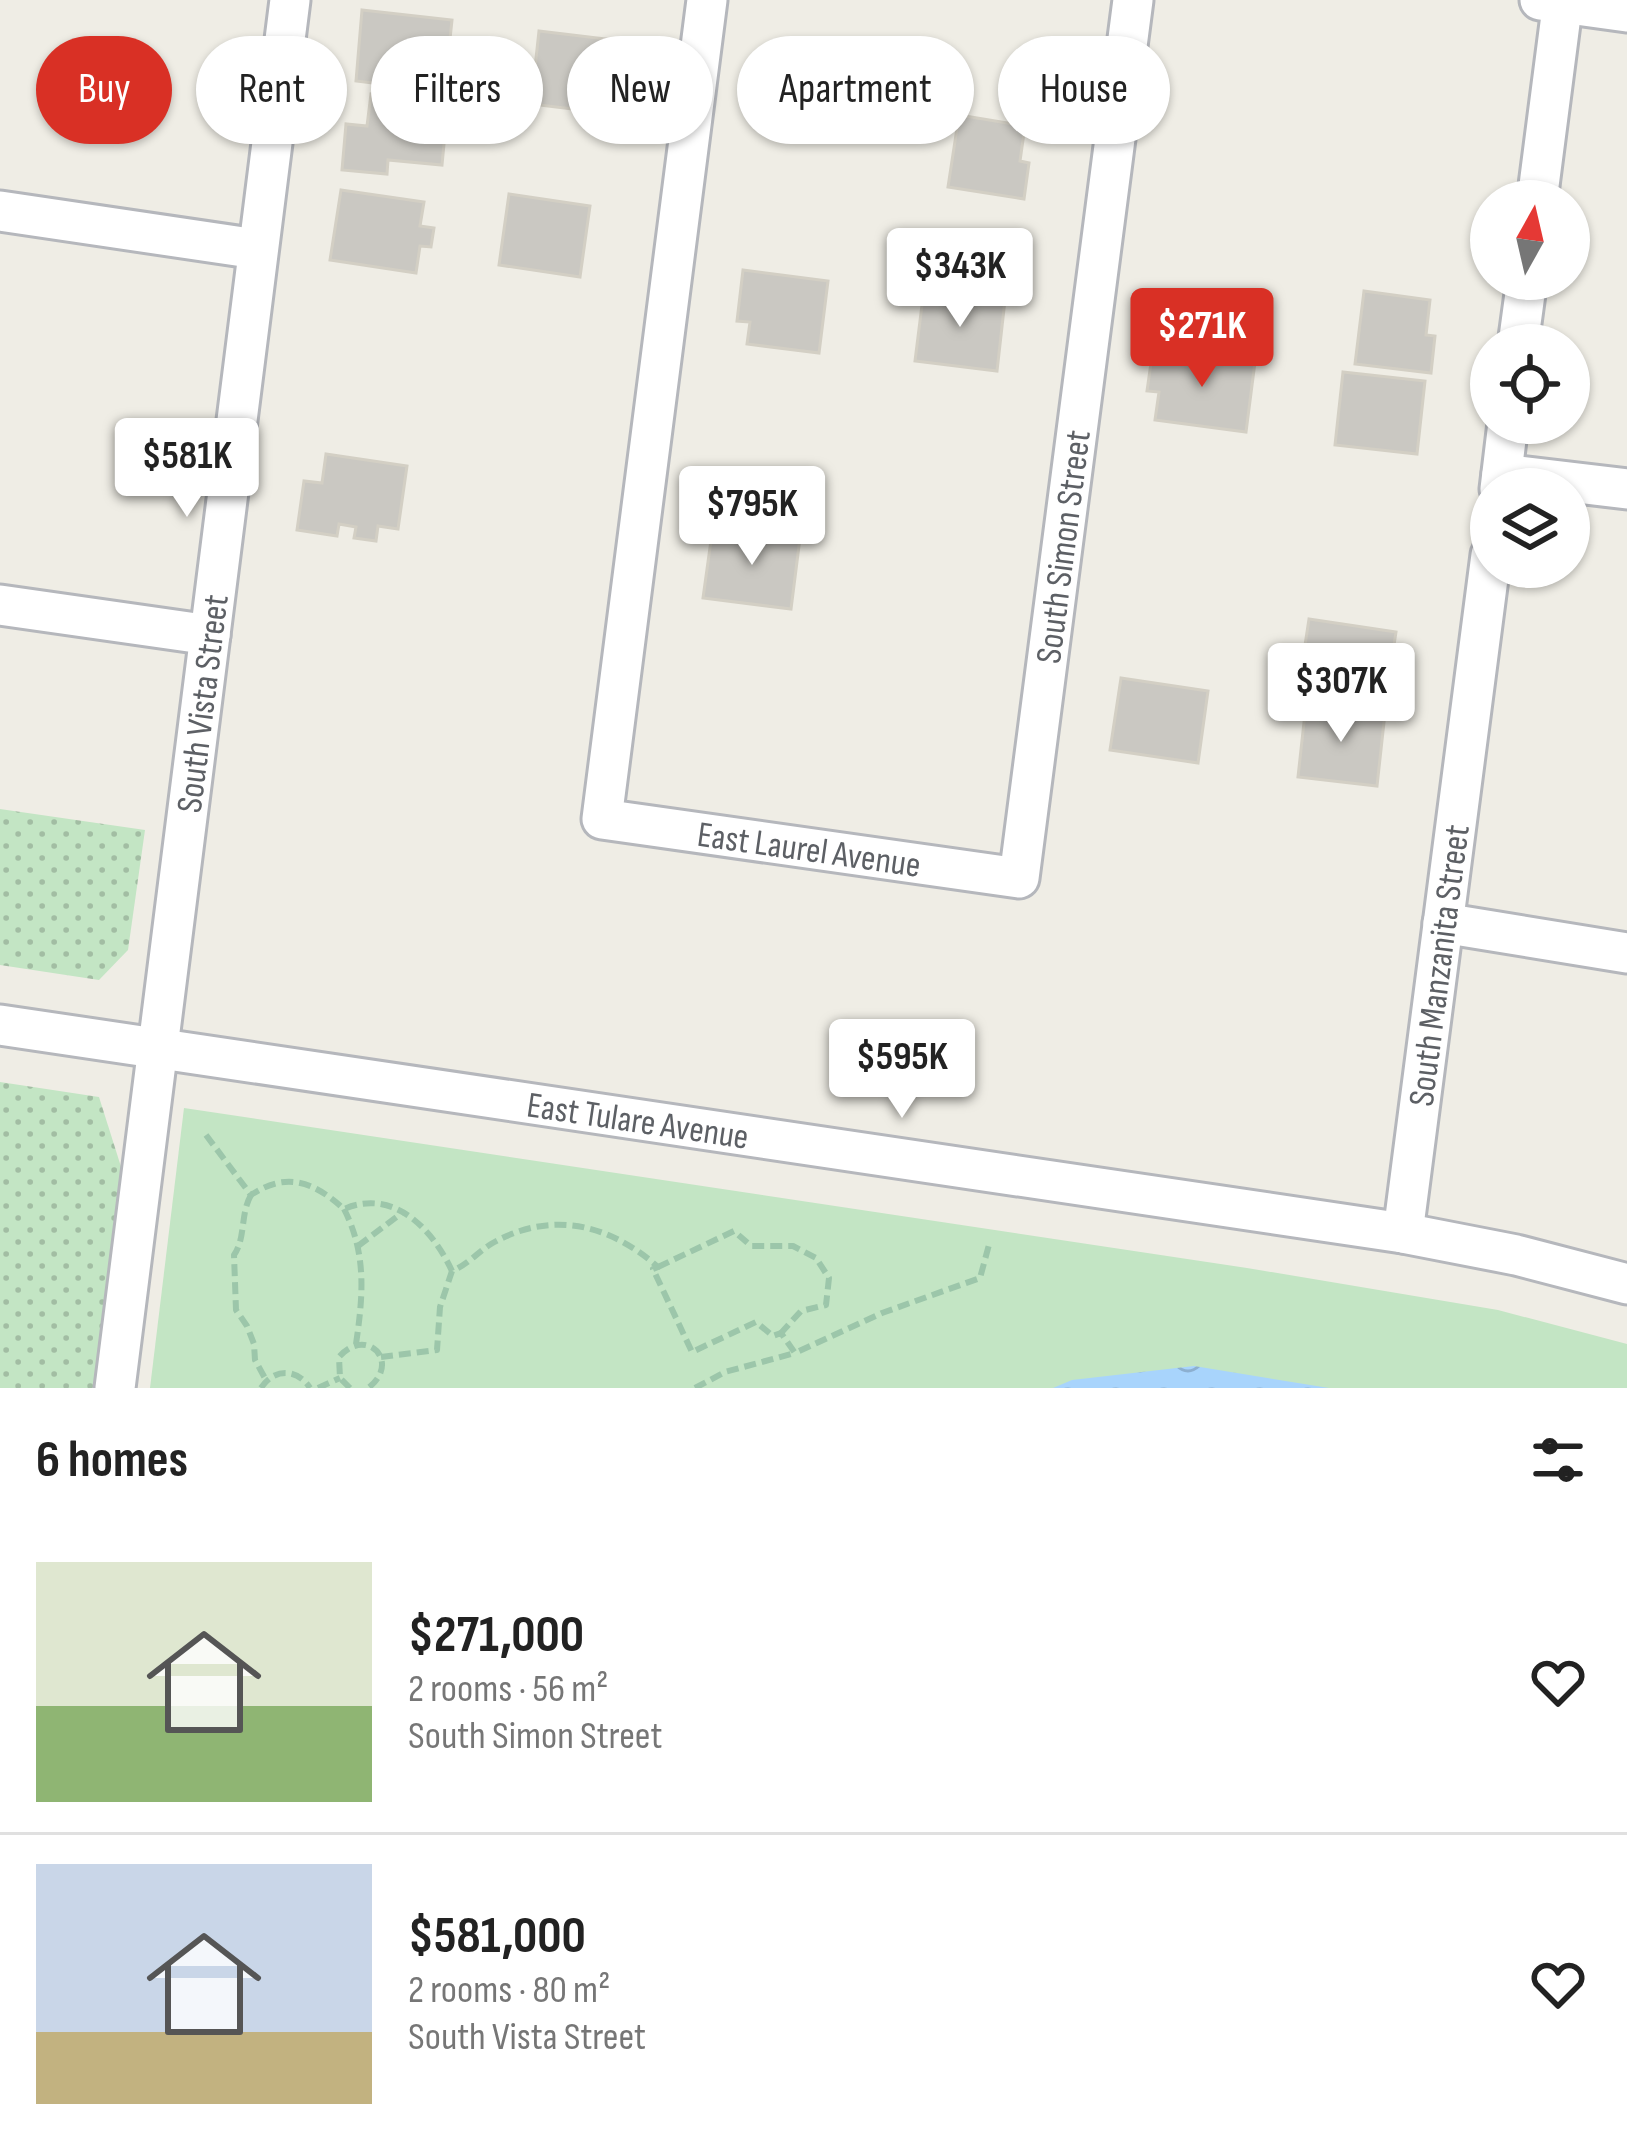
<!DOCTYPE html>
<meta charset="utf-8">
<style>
:root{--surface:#fff;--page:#f6f6f6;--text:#222;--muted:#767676;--line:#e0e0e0;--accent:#d93025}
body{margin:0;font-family:"Sofia Sans Condensed",sans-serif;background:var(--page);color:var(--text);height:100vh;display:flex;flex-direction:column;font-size:45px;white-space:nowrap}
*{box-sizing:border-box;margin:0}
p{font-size:39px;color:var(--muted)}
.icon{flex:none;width:66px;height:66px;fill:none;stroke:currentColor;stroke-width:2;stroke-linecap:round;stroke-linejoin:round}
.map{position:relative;height:1388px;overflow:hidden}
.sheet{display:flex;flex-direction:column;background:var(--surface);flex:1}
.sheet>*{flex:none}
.top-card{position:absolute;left:36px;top:36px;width:1557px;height:108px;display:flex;gap:24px}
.needle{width:78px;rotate:8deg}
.controls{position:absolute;left:1470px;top:180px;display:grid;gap:24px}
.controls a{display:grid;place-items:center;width:120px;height:120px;border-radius:50%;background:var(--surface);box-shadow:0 3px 9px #0004;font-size:60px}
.price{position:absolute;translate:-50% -102px;padding:0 27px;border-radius:12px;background:#fff;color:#222;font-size:39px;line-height:78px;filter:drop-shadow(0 3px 6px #0008)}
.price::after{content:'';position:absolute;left:50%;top:72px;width:36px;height:27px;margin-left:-18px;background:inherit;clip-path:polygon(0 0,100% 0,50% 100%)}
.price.active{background:var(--accent);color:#fff}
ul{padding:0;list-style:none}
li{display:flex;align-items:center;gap:36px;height:300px;padding:0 36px}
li+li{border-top:3px solid var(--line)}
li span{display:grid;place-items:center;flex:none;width:336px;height:240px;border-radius:0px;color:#555}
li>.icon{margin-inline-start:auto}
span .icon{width:144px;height:144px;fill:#fffc;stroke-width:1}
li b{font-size:51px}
h2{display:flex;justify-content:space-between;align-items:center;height:144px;padding:0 36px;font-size:51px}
.pill{padding:0 42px;border-radius:54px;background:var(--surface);box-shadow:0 3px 9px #0004;font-size:42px;line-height:108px}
.pill.active{background:var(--accent);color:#fff}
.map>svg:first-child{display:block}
.grass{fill:url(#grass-dots)}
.park{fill:#c3e5c4}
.water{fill:url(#water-waves)}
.building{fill:#cac8c2;stroke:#d3cfc4;stroke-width:3}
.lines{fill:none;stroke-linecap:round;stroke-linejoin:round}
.minor-casing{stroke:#b5b7bc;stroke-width:45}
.path{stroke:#9cc6aa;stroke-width:6;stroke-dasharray:12 6;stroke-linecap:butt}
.minor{stroke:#fff;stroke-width:39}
.labels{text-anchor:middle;stroke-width:9;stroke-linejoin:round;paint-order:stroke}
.street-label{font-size:36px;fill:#5d6065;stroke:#fff}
</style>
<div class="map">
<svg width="1627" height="1388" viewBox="0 0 1627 1388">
<defs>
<pattern id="grass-dots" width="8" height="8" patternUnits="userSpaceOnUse" patternTransform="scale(3)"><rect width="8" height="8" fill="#c3e5c4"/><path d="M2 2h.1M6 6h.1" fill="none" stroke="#a2bda3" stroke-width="1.8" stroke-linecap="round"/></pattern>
<pattern id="water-waves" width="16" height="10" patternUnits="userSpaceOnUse" patternTransform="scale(3)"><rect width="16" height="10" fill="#a8d4fc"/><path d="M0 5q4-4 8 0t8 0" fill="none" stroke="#8cafd0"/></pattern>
</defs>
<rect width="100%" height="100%" fill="#efede5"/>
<g class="grass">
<polygon points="0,809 145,830 128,950 99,980 0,965"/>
<polygon points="0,1082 99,1097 123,1173 96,1388 0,1388"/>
</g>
<polygon class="park" points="184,1108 1247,1268 1498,1310 1627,1344 1627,1388 150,1388"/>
<polygon class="water" points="1194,1366 1329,1388 1053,1388 1072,1380"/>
<g class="building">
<polygon points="362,10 452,20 447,67 441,66 438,91 356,81"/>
<polygon points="539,31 606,39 602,77 609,78 606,113 531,104"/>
<polygon points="371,94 448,102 442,165 388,160 387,174 342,170 346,124 367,126"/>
<polygon points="959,115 1025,126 1020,161 1029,163 1024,199 948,187"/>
<polygon points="341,190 424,202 420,226 434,228 431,247 420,246 416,273 330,260"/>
<polygon points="509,194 590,206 580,277 499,265"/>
<polygon points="743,270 828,281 819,353 747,344 750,322 737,321"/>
<polygon points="924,289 1005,300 997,371 915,361"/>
<polygon points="1364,291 1430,300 1426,335 1435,336 1431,373 1355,364"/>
<polygon points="1153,349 1255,362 1246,432 1155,420 1159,392 1147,391"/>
<polygon points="1343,372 1425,381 1417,454 1335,445"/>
<polygon points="326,454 407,466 398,529 378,526 376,541 354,538 356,527 339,524 337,536 297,530 304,481 322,483"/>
<polygon points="713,526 800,538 791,609 703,598"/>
<polygon points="1309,619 1396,632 1385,704 1298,691"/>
<polygon points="1121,678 1208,691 1198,763 1110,750"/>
<polygon points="1306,704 1385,713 1377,786 1298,777"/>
</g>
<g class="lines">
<g class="minor-casing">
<g id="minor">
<path id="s1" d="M 707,0 L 602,819 L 1019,878 L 1133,0"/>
<polyline points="1540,0 1627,12"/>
<polyline points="1537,201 1563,0"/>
<polyline points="0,211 257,249"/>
<polyline points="1518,345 1527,279"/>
<polyline points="1502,474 1627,489"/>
<polyline points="1500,489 1508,423"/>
<polyline points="0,605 210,635"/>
<polyline points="1443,923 1627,953"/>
<path id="s2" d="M 0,1025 L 1403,1233 L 1516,1255 L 1627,1284"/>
<path id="s3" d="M 1403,1233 L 1491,555"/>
<path id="s4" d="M 115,1388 L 290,0"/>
</g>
</g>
<g class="path">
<path d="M 206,1135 L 251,1195 C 287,1171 314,1182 344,1209 C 393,1188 432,1228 452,1271 C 467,1265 477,1253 491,1244 C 550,1210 608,1223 658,1267 L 653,1269 L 692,1352 L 756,1322 L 773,1336 L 781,1333 L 795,1353 L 882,1313 L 980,1278 L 990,1241"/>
<path d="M 251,1195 C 240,1214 246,1238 234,1255 L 236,1310 L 247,1326 L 254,1344 L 255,1360 L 266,1380"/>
<path d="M 344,1209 C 367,1254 363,1296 356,1344"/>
<polyline points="358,1246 403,1212"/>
<polyline points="658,1267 734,1231 751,1246 793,1246 816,1258 829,1278 826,1305 801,1311 781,1333"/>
<polyline points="381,1357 437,1350 440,1307 452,1271"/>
<path d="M 261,1388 C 274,1368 297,1368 310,1388"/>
<polyline points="318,1388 340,1378"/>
<path d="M 350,1388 L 340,1378 L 339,1357 C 367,1325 402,1363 368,1388"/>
<polyline points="695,1388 725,1372 795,1353"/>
</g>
<use href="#minor" class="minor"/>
</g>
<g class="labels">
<g class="street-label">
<text dy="13" stroke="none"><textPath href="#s1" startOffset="1581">South Simon Street</textPath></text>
<text dy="13" stroke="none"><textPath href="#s4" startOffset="690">South Vista Street</textPath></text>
<text dy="13" stroke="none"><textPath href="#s1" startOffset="1035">East Laurel Avenue</textPath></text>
<text dy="13" stroke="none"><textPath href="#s3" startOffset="270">South Manzanita Street</textPath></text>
<text dy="13" stroke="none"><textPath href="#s2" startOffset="645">East Tulare Avenue</textPath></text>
</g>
</g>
</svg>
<div class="controls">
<a><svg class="needle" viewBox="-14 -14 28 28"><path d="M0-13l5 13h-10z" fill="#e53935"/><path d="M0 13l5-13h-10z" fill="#767676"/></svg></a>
<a><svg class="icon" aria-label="locate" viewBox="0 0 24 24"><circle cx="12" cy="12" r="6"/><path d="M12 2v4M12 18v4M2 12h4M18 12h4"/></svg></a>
<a><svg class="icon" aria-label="layers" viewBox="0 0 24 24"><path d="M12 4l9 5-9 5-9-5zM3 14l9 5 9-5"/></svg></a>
</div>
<b class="price" style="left:960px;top:330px">$343K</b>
<b class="price active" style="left:1202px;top:390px">$271K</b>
<b class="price" style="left:187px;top:520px">$581K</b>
<b class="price" style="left:752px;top:568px">$795K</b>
<b class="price" style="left:1341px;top:745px">$307K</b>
<b class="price" style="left:902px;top:1121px">$595K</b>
<div class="top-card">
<a class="pill active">Buy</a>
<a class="pill">Rent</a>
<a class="pill">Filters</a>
<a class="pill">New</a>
<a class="pill">Apartment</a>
<a class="pill">House</a>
</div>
</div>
<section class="sheet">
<h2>6 homes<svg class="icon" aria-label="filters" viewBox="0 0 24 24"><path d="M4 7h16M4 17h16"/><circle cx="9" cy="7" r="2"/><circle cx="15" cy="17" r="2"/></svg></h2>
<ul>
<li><span style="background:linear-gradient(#dfe7d0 60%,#8fb573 0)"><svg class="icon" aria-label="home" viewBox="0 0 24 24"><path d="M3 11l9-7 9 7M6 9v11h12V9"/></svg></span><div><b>$271,000</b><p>2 rooms · 56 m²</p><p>South Simon Street</p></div><svg class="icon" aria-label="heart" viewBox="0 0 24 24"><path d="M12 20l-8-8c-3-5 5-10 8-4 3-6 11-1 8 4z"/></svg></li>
<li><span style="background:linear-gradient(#c9d6e8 70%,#c2b280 0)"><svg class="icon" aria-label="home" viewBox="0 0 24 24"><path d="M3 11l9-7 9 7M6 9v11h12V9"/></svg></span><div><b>$581,000</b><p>2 rooms · 80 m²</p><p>South Vista Street</p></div><svg class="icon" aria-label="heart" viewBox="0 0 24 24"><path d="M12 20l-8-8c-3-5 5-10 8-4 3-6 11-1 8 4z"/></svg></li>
</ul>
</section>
